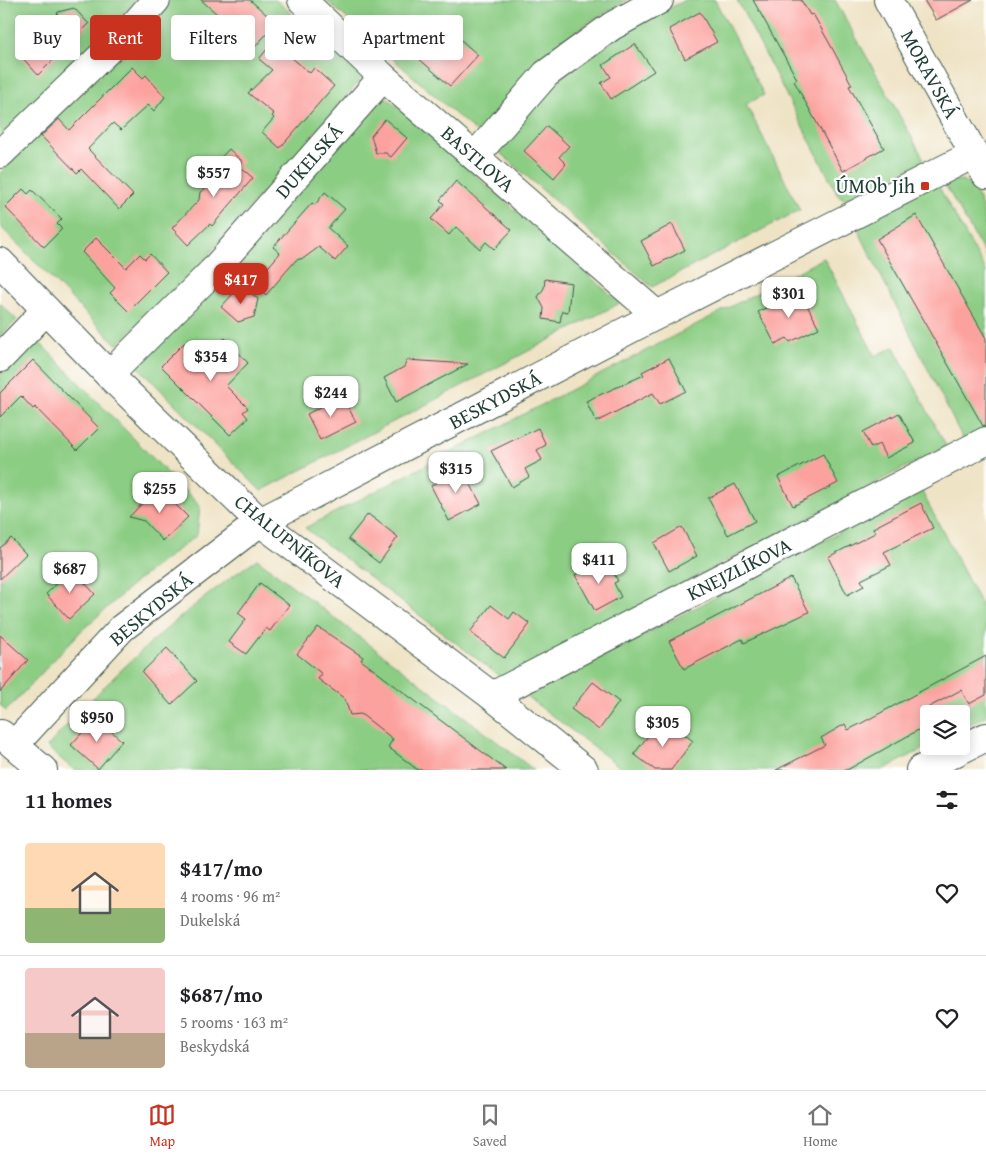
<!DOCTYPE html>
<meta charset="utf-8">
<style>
:root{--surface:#fff;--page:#f2f2f2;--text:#202124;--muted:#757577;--line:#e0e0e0;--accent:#c8321e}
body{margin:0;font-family:"Gentium Book Plus",serif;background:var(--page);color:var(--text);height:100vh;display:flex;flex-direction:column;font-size:19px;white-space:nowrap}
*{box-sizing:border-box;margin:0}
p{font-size:16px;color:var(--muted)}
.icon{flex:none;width:28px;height:28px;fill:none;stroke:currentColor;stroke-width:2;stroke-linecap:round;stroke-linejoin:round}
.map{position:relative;height:770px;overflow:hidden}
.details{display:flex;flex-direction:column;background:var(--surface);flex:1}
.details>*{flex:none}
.guide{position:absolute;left:15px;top:15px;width:500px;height:45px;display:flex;gap:10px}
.controls{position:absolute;left:920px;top:705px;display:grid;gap:10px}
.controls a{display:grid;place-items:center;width:50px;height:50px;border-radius:5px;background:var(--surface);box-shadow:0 2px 12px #0003;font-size:25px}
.price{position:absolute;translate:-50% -42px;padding:0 11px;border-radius:10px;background:#fff;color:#222;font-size:16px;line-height:32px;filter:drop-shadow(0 1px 2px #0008)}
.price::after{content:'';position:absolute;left:50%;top:30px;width:15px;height:11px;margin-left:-8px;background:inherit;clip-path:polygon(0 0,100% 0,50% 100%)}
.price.selected{background:var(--accent);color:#fff}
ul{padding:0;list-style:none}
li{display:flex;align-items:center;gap:15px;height:125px;padding:0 25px}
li+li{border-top:1px solid var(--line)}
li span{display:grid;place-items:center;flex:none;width:140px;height:100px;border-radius:5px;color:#555}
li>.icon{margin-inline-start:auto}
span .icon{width:60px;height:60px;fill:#fffc;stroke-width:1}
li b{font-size:21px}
h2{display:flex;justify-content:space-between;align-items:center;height:60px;padding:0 25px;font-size:21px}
.pill{padding:0 18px;border-radius:5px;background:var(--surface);box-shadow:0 2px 12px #0003;font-size:18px;line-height:45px}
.pill.selected{background:var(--accent);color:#fff}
.tab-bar{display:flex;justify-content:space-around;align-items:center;height:70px;border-top:1px solid var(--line);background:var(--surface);font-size:14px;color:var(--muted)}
.tab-bar a{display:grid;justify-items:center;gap:2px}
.tab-bar .selected{color:var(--accent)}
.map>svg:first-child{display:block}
.green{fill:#8ccd84;stroke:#56855c}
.building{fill:#fca29e}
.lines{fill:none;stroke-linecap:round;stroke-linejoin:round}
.minor-casing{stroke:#3e564a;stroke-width:30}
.minor{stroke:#fff;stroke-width:28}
.poi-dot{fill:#c8321e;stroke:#fff;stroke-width:2}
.labels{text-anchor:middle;stroke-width:4.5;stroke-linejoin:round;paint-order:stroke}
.street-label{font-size:20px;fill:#1f3d34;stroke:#fff}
.poi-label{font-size:20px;fill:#1f3d34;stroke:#fff;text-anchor:end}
</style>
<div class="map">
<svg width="986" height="770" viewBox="0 0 986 770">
<rect width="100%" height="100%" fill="#fff"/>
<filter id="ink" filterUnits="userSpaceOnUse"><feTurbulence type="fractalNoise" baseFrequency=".02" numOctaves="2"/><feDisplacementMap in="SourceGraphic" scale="10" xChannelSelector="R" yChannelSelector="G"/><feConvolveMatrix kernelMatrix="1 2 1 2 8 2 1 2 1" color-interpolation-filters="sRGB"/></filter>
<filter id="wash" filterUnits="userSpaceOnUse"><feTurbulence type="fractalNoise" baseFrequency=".0096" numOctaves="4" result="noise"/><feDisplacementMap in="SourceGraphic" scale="20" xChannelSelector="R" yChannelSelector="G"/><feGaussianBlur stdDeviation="1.12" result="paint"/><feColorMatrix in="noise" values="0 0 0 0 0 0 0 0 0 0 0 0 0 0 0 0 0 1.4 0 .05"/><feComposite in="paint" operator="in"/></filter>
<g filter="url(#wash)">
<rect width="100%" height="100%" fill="#efe3c5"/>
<g class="green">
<polygon points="0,0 136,0 0,136"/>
<polygon points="171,0 276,0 363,77 202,262 117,345 0,226 0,173 141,35"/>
<polygon points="326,0 627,0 592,20 546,54 476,132"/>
<polygon points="685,0 715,0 764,95 746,104 800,210 652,287 496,149 562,77 628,30"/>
<polygon points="737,0 835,0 925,161 855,197 844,199 838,195"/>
<polygon points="384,95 620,303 261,491 136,365"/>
<path d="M 959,180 C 986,187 986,229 986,256 L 943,181 Z"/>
<polygon points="936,182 986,271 986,432 965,443 859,232 860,225"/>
<polygon points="824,258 875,356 894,347 946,446 502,678 305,528"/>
<polygon points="0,303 17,320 0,336"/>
<polygon points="36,339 200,506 197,535 138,580 81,631 6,711 0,705 0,374"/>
<polygon points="921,490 986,614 986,716 961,729 961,714 929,714 929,746 882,770 624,770 526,696"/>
<path d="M 257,559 L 534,770 L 74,770 L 47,747 C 111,676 178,613 257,559 Z"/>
</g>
<g id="blocks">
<g class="building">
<polygon points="201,0 250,0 276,23 255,47"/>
<polygon points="753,0 801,0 810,15 813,14 831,46 852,85 849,86 884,148 843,171 794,81 797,79"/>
<polygon points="924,0 973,0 936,20"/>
<polygon points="74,8 89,24 38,75 19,54 34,40 37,33 46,32 54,24 58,12"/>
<polygon points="700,12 717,42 685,59 669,29"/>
<polygon points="444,25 478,55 450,86 417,57"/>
<polygon points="273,42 310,73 314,68 334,86 280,148 262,132 274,118 272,116 274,114 248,93 272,70 259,59"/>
<polygon points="635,44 654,71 611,99 601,83 611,77 603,65"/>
<polygon points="132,67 143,78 146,75 165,97 154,111 148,105 121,130 113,123 88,149 133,195 119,209 81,169 77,173 41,136 59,119 69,130"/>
<polygon points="385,119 407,138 391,157 386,153 376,153 371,136"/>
<polygon points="547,126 569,146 559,157 566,164 554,178 524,151"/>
<polygon points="229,149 243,162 235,170 240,167 253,178 212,226 210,224 188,245 172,228 199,200 200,192 226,176 213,166"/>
<polygon points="456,181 512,230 494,249 486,242 480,249 456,227 449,235 431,219 444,204 440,200"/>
<polygon points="23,189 28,194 32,190 62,219 57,224 62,229 44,247 5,207"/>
<polygon points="325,192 345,209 328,228 348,246 335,261 319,247 304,258 296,260 266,295 254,284 280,253 273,247 312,203 315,205"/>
<polygon points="916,215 986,338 986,425 983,426 877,239"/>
<polygon points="672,224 685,250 654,266 641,241"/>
<polygon points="96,238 126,268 140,254 145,259 150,254 167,272 128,311 110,293 115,288 82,252"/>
<polygon points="545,279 571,283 568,312 562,311 560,322 543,319 544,308 538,297 544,288"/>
<polygon points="241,285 258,299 254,317 238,322 221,307"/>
<polygon points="799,290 819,328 790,342 787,338 775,344 758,312"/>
<polygon points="225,338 248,363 226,386 248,408 243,412 248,418 230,435 161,366 184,343 202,361"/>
<polygon points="669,358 686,391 660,404 653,393 596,422 586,401 644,375 642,372"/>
<polygon points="33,360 99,428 77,450 35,407 33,409 21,396 0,417 0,393"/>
<polygon points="407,360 468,364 396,402 384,378 404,367"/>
<polygon points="342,396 356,422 320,440 307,414"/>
<polygon points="899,413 915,443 886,458 879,444 871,448 863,432"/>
<polygon points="538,428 546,445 537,450 542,460 525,469 529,477 512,487 491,451"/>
<polygon points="823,454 838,483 793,506 778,477"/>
<polygon points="456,469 464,472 481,504 449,521 431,486"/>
<polygon points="735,484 755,521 728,535 708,498"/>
<polygon points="158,487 188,517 163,541 144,521 129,517"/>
<polygon points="921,503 933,528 884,552 891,565 861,580 864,586 847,595 828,557 875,533 873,528"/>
<polygon points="368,514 398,537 379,563 348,539"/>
<polygon points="682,527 697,556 669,571 654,543"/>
<polygon points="11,538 26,554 0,579 0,548"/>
<polygon points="606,559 618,581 614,583 621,597 595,611 575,575"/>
<polygon points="72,569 95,594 69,619 46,594"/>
<polygon points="791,578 809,612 744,643 742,639 684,669 669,641"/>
<polygon points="260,583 289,605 270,631 266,628 246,654 229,642 246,619 238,613"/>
<polygon points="491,605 509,619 514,612 530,624 504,658 470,632"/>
<polygon points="318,627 363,657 361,660 506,770 418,770 388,747 393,739 361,714 350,715 345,699 318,679 322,674 297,654"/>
<polygon points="0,635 28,660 0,692"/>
<polygon points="167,648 197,681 171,705 142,672"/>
<polygon points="986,656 986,695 969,704 961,690 929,707 929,724 847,770 776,770 825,745 821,738 845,724 848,730 860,724"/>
<polygon points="593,682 619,702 599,730 571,709"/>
<polygon points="96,717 122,741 98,769 71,745"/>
<polygon points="658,723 672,734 676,728 693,741 671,770 655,770 634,754"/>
</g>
</g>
</g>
<g filter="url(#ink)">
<use href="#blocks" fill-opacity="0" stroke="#3e564a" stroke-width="1"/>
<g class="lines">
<g class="minor-casing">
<g id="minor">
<polyline points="302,0 383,77 657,315"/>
<polyline points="888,0 986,175"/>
<polyline points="0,154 134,25 156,0"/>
<polyline points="475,156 546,74 612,26 659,0"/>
<polyline points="0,262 109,375 260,522 492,696 584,770"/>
<polyline points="0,358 46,310"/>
<polyline points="109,375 212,272 383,77"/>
<polyline points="492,696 986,441"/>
<polyline points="1,734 43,770"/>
<polyline points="14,745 122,628 260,522 657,315 974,154"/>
<polyline points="920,770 986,737"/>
</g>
</g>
<use href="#minor" class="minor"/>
</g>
</g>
<rect class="poi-dot" x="920" y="181" width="10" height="10" rx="2.5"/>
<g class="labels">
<g class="street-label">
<text transform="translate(930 74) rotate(61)" y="7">MORAVSKÁ</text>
<text transform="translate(478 159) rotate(41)" y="7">BASTLOVA</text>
<text transform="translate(309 161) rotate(-49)" y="7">DUKELSKÁ</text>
<text transform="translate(495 400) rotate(-28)" y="7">BESKYDSKÁ</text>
<text transform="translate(290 541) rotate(39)" y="7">CHALUPNÍKOVA</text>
<text transform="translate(739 569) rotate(-27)" y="7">KNEJZLÍKOVA</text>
<text transform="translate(151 609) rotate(-40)" y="7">BESKYDSKÁ</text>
</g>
<g class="poi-label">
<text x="915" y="193">ÚMOb Jih</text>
</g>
</g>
</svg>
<div class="controls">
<a><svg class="icon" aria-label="layers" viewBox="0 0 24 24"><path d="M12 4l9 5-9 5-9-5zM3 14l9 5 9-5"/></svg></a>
</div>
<b class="price" style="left:214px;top:198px">$557</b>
<b class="price selected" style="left:241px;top:305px">$417</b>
<b class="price" style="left:789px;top:319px">$301</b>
<b class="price" style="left:211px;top:382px">$354</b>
<b class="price" style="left:331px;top:418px">$244</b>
<b class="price" style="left:456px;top:494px">$315</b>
<b class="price" style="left:160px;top:514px">$255</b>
<b class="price" style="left:599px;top:585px">$411</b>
<b class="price" style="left:70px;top:594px">$687</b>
<b class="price" style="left:97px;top:743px">$950</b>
<b class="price" style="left:663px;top:748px">$305</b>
<div class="guide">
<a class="pill">Buy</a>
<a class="pill selected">Rent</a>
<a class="pill">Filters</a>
<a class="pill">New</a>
<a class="pill">Apartment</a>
</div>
</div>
<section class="details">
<h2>11 homes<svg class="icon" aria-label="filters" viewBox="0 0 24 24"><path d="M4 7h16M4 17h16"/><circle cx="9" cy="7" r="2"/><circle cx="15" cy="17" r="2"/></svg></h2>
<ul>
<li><span style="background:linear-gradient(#ffd9b3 65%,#8fb573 0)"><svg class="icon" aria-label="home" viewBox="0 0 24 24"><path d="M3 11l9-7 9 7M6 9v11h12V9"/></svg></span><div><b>$417/mo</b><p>4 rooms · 96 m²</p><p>Dukelská</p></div><svg class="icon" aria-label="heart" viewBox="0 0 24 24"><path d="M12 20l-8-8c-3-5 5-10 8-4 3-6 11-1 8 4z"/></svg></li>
<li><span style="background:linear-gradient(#f6c9c9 65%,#b9a48a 0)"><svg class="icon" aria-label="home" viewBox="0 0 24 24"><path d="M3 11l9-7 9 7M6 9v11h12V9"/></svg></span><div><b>$687/mo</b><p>5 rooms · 163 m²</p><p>Beskydská</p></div><svg class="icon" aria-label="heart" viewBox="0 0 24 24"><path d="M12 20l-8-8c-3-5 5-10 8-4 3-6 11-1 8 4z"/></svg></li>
</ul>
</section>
<nav class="tab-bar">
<a class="selected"><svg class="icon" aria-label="map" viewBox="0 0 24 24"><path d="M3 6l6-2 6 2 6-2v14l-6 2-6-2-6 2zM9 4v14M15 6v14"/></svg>Map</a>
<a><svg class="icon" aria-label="saved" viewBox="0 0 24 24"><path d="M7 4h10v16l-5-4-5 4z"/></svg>Saved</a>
<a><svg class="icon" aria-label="home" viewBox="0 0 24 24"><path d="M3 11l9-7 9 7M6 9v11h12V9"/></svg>Home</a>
</nav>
